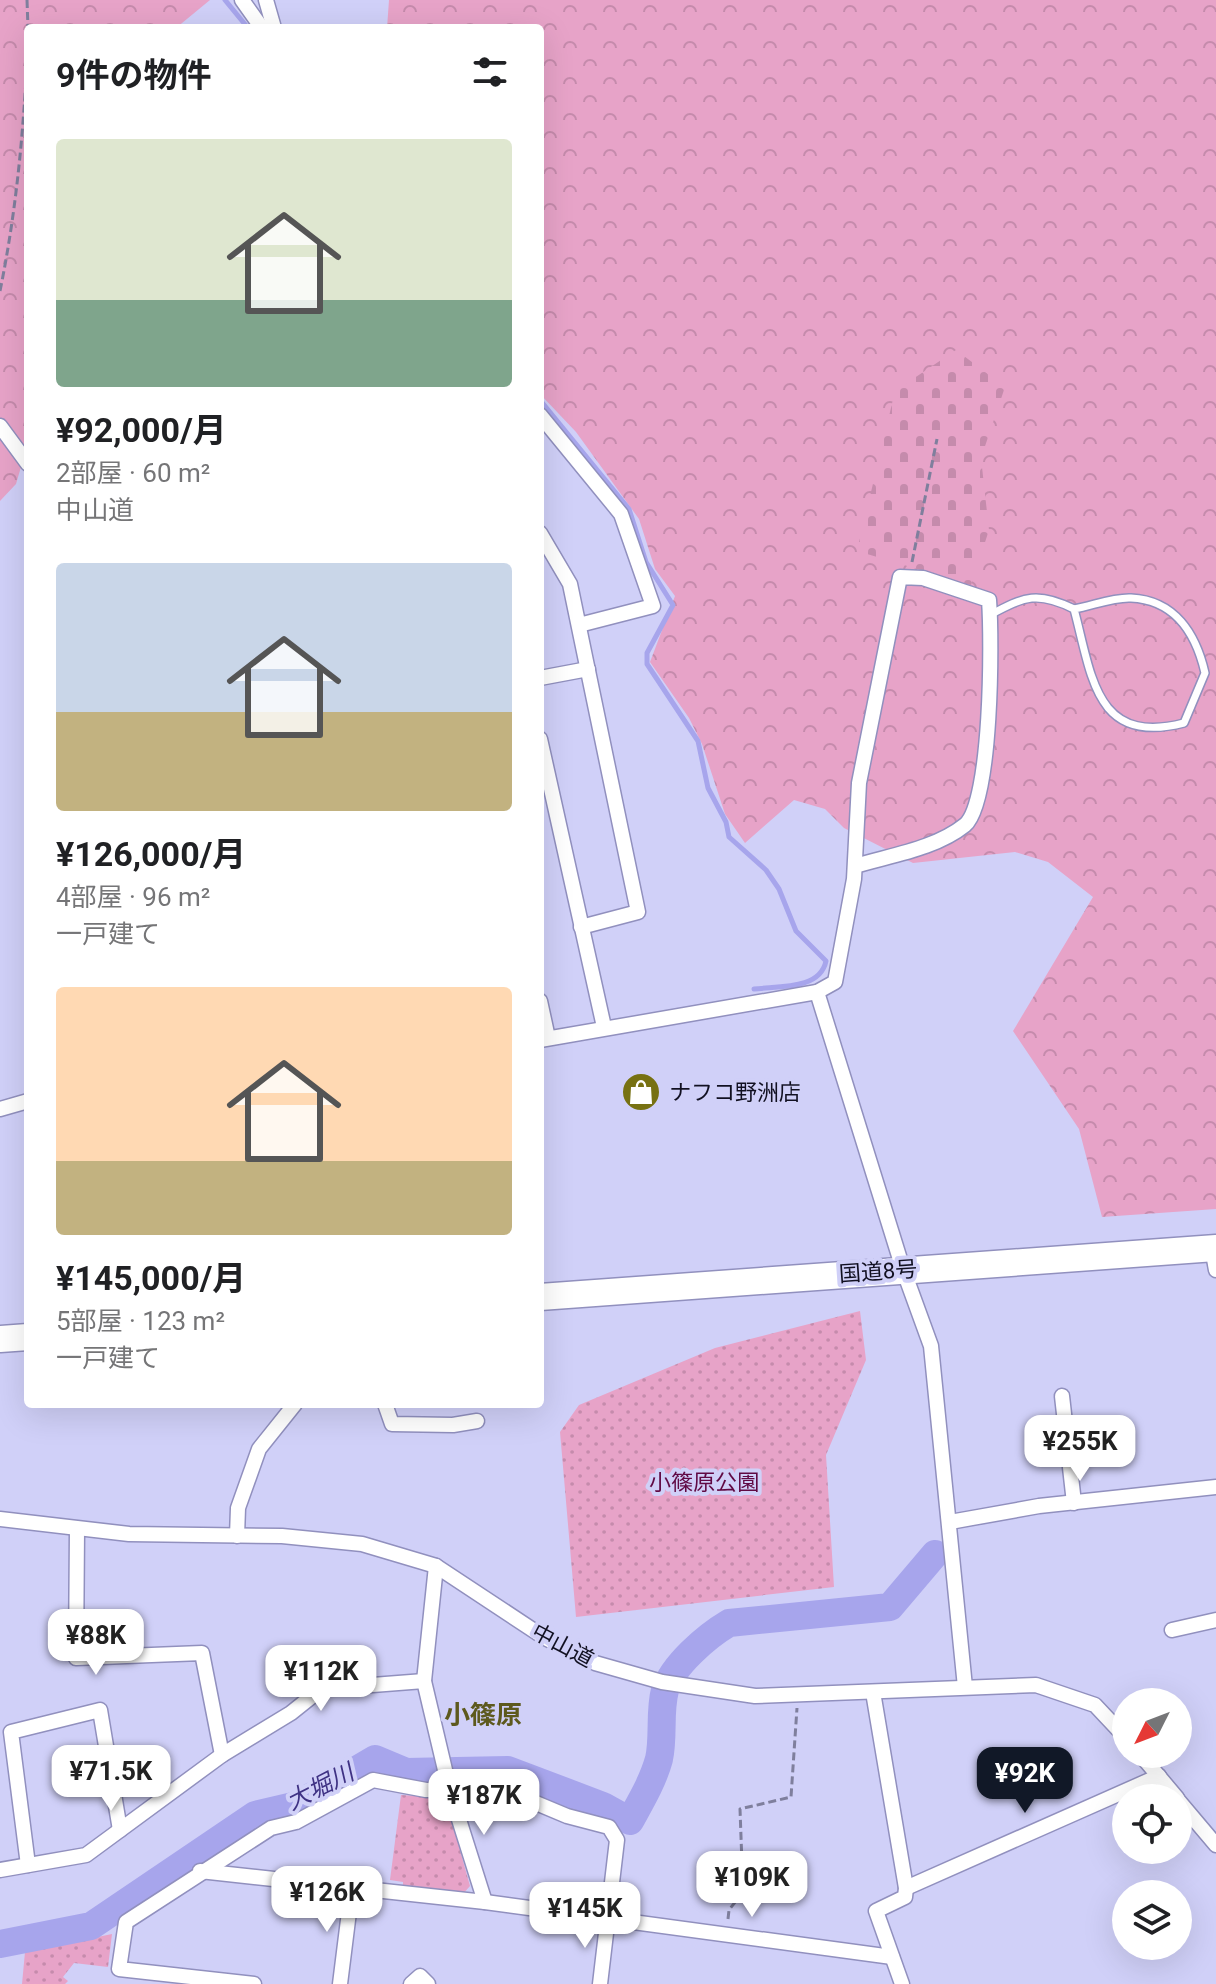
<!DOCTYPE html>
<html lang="ja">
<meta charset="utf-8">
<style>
:root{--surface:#fff;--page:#f6f6f6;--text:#202124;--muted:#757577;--accent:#111827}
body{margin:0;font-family:Roboto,"Noto Sans JP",sans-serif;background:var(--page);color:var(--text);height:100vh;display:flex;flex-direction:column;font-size:30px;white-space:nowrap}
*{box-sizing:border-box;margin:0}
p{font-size:26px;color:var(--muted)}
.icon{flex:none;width:44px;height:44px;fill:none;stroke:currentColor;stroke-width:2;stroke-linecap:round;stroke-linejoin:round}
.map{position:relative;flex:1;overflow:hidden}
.details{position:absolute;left:24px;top:24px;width:520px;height:1384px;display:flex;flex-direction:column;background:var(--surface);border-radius:8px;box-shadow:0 8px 32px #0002}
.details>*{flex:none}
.needle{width:52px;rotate:228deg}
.tools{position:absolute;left:1112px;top:1688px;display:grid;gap:16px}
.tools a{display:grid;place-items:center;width:80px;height:80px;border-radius:50%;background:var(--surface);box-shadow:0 8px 32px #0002;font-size:40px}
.price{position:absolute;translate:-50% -68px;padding:0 18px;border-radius:16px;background:#fff;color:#222;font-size:26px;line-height:52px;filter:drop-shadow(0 2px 4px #0008)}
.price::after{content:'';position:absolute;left:50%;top:48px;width:24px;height:18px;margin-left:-12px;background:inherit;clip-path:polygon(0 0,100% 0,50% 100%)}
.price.active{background:var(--accent);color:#fff}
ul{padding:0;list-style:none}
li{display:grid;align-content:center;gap:16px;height:424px;padding:0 32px}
li span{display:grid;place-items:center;height:248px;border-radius:8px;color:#555}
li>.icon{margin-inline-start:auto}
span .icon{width:144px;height:144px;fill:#fffc;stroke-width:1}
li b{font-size:34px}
h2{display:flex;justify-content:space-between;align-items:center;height:96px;padding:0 32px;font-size:34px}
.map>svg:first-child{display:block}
.forest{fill:url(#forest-crowns)}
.cemetery{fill:url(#cemetery-stones)}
.park{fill:url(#park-dots)}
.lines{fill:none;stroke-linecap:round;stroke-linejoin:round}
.stream{stroke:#a7a5ec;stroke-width:5}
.river{stroke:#a7a5ec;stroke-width:28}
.lane-casing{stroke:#9190be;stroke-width:10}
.street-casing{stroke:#9190be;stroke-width:17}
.highway-casing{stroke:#9190be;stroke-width:29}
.path{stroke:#7f7f9d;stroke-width:3;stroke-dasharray:8 4;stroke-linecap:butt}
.lane{stroke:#fff;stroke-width:7}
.street{stroke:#fff;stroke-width:14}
.highway{stroke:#fff;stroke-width:26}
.labels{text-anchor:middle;stroke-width:8;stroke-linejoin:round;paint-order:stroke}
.poi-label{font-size:22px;fill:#111021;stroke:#d0d0f8;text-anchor:start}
.street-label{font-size:22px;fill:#111021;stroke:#d0d0f8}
.park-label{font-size:22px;fill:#600944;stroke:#d0d0f8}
.water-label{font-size:24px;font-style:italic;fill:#3f3284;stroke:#d0d0f8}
.quarter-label{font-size:26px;font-weight:bold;fill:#5d591d;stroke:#d0d0f8}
</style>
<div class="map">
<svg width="1216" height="1984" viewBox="0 0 1216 1984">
<defs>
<pattern id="forest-crowns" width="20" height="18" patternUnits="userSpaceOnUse" patternTransform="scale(2)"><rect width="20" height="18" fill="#e7a3c8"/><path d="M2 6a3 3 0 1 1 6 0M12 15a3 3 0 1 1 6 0" fill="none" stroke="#c58bac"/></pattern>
<pattern id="cemetery-stones" width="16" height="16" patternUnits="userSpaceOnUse" patternTransform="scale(2)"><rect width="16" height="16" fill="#e7a3c8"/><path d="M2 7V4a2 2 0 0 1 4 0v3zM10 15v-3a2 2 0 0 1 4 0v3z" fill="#c58bac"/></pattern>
<pattern id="park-dots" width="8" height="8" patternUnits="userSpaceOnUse" patternTransform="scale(2)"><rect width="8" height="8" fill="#e7a3c8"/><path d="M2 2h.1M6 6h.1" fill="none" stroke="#c58bac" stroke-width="1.8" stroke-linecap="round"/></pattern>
</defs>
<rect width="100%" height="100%" fill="#d0d0f8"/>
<g class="forest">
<polygon points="0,0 210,0 176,28 28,28 28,443 16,484 0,501"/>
<polygon points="389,0 1216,0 1216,1209 1102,1217 1079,1129 1013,1031 1093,897 1048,862 1015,852 913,863 844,828 825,809 794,800 745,843 725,814 702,744 689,718 650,662 675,596 655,569 639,519 576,432 540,394 540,28 387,28"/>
</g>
<polygon class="cemetery" points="956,350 1005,387 981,458 989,530 971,585 857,551 895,391"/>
<g class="park">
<polygon points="860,1311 866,1360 826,1455 834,1587 576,1617 560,1432 579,1405 715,1348"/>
<polygon points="401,1795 436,1797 448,1807 470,1886 462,1895 403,1888 403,1882 390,1880"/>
<polygon points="112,1934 108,1967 74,1963 63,1977 68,1981 65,1984 22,1984 25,1952"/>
</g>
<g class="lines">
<g class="stream">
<polyline points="225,0 248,28"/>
<path d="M 540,400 L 629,509 L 646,562 L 673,605 L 647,653 L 647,664 L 698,741 L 708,788 L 726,822 L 729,837 L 766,870 L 779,889 L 796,931 L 826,961 C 820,990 779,986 754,989"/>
</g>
<path class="river" d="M 0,1944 L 91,1926 L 255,1815 L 297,1805 L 375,1759 L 406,1772 L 508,1770 L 603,1806 L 630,1821 C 641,1801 653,1781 659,1759 C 664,1737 659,1712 665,1690 C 673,1665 707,1636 729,1623 L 890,1607 L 935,1554"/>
<g class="lane-casing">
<path id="lane" d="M 990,615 C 1025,596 1038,591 1074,609 C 1092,676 1095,746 1184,723 L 1205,673 C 1196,634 1175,600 1131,598 C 1113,597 1092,606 1074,609"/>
</g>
<g class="street-casing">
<g id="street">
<polyline points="242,0 262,28"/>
<polyline points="266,0 274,28"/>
<polyline points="540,415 621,514 653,606 579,625"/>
<polyline points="0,426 28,464"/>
<polyline points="540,533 570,584 638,912 581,927"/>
<polyline points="540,678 588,669"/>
<polyline points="540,739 604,1027"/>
<polyline points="817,992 903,1269 931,1346 965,1687"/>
<polyline points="540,1001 548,1038"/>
<path d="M 540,1040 L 817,992 L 835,982 L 854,879 L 859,783 L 900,577 L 923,578 L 989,600 C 992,639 992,802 965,825 C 935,849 891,855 855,866"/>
<polyline points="0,1109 28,1101"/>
<polyline points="1212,1248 1216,1270"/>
<polyline points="1062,1396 1074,1503"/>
<polyline points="385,1404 392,1424 453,1425 477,1421"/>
<polyline points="0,1519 129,1534 282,1536 362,1544 436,1566 545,1638 595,1663 662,1682 755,1696 1036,1685 1095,1705 1126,1738"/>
<polyline points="950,1522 1039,1506 1216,1487"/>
<polyline points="77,1530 76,1658 202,1653 222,1755"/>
<polyline points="237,1536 238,1508 259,1449 295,1404"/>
<polyline points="436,1566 424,1681 450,1791 485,1902"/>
<polyline points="1172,1630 1216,1620"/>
<polyline points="873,1692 906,1888 905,1897 876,1911 902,1984"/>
<polyline points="1140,1754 1177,1798"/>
<polyline points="1178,1800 1216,1845"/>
<polyline points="28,1865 11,1732 100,1710 120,1830"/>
<polyline points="0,1870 86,1855 222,1755 291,1713 321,1689 424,1681"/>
<polyline points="200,1871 485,1902 892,1957"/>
<polyline points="906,1888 1159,1776"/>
<polyline points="254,1984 119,1969 126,1922 271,1828 296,1822 373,1780 426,1790 505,1790 567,1816 609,1827 617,1840 600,1984"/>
<polyline points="340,1984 352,1888"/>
<polyline points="411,1984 420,1976 428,1984"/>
</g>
</g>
<g class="highway-casing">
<g id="highway">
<polyline points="540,1297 1216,1248"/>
<polyline points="0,1339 28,1337"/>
</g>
</g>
<g class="path">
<polyline points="27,0 28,28"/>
<path d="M 0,291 C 17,208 24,126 28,42"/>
<polyline points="912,562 937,439"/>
<polyline points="728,1919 729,1910 743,1892 740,1809 791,1797 797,1708"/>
</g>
<use href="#lane" class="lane"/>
<use href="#street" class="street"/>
<use href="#highway" class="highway"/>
</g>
<defs>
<g id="shop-disc" transform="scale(2)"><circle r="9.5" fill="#777112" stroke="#d0d0f8"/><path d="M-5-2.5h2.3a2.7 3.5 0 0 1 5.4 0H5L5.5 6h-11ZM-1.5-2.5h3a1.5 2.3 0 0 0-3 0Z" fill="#fff"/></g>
</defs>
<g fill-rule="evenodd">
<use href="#shop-disc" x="641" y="1092"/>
</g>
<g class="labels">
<g class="poi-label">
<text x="669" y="1100">ナフコ野洲店</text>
</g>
<g class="street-label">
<text transform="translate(878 1271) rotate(-4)" y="8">国道8号</text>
<text transform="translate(563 1645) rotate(28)" y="8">中山道</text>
</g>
<g class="park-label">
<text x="704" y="1490">小篠原公園</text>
</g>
<g class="water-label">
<text transform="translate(320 1787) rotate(-27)" y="8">大堀川</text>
</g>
<g class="quarter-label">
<text x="483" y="1724">小篠原</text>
</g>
</g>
</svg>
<div class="tools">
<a><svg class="needle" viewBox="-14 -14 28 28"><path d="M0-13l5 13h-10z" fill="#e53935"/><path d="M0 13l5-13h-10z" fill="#757577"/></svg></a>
<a><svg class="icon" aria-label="locate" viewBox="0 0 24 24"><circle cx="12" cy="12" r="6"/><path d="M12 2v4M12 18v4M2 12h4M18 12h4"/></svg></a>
<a><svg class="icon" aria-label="layers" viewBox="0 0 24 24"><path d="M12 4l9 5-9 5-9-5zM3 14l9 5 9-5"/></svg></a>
</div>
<b class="price" style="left:1080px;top:1483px">¥255K</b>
<b class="price" style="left:96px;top:1677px">¥88K</b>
<b class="price" style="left:321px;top:1713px">¥112K</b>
<b class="price" style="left:111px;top:1813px">¥71.5K</b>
<b class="price active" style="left:1025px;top:1815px">¥92K</b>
<b class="price" style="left:484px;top:1837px">¥187K</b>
<b class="price" style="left:752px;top:1919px">¥109K</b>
<b class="price" style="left:327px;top:1934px">¥126K</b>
<b class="price" style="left:585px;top:1950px">¥145K</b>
<section class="details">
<h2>9件の物件<svg class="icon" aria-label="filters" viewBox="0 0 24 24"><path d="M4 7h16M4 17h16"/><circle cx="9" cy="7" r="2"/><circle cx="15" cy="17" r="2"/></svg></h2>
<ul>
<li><span style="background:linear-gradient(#dfe7d0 65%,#7fa58c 0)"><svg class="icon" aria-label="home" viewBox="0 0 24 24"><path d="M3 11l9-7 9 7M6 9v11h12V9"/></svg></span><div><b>¥92,000/月</b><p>2部屋 · 60 m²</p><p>中山道</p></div></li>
<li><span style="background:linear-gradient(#c9d6e8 60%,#c2b280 0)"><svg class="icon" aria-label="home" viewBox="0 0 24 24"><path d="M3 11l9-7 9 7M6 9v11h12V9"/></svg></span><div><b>¥126,000/月</b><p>4部屋 · 96 m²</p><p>一戸建て</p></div></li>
<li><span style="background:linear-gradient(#ffd9b3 70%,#c2b280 0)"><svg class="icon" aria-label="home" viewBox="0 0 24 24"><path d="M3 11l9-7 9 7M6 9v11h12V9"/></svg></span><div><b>¥145,000/月</b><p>5部屋 · 123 m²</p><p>一戸建て</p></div></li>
</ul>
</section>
</div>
